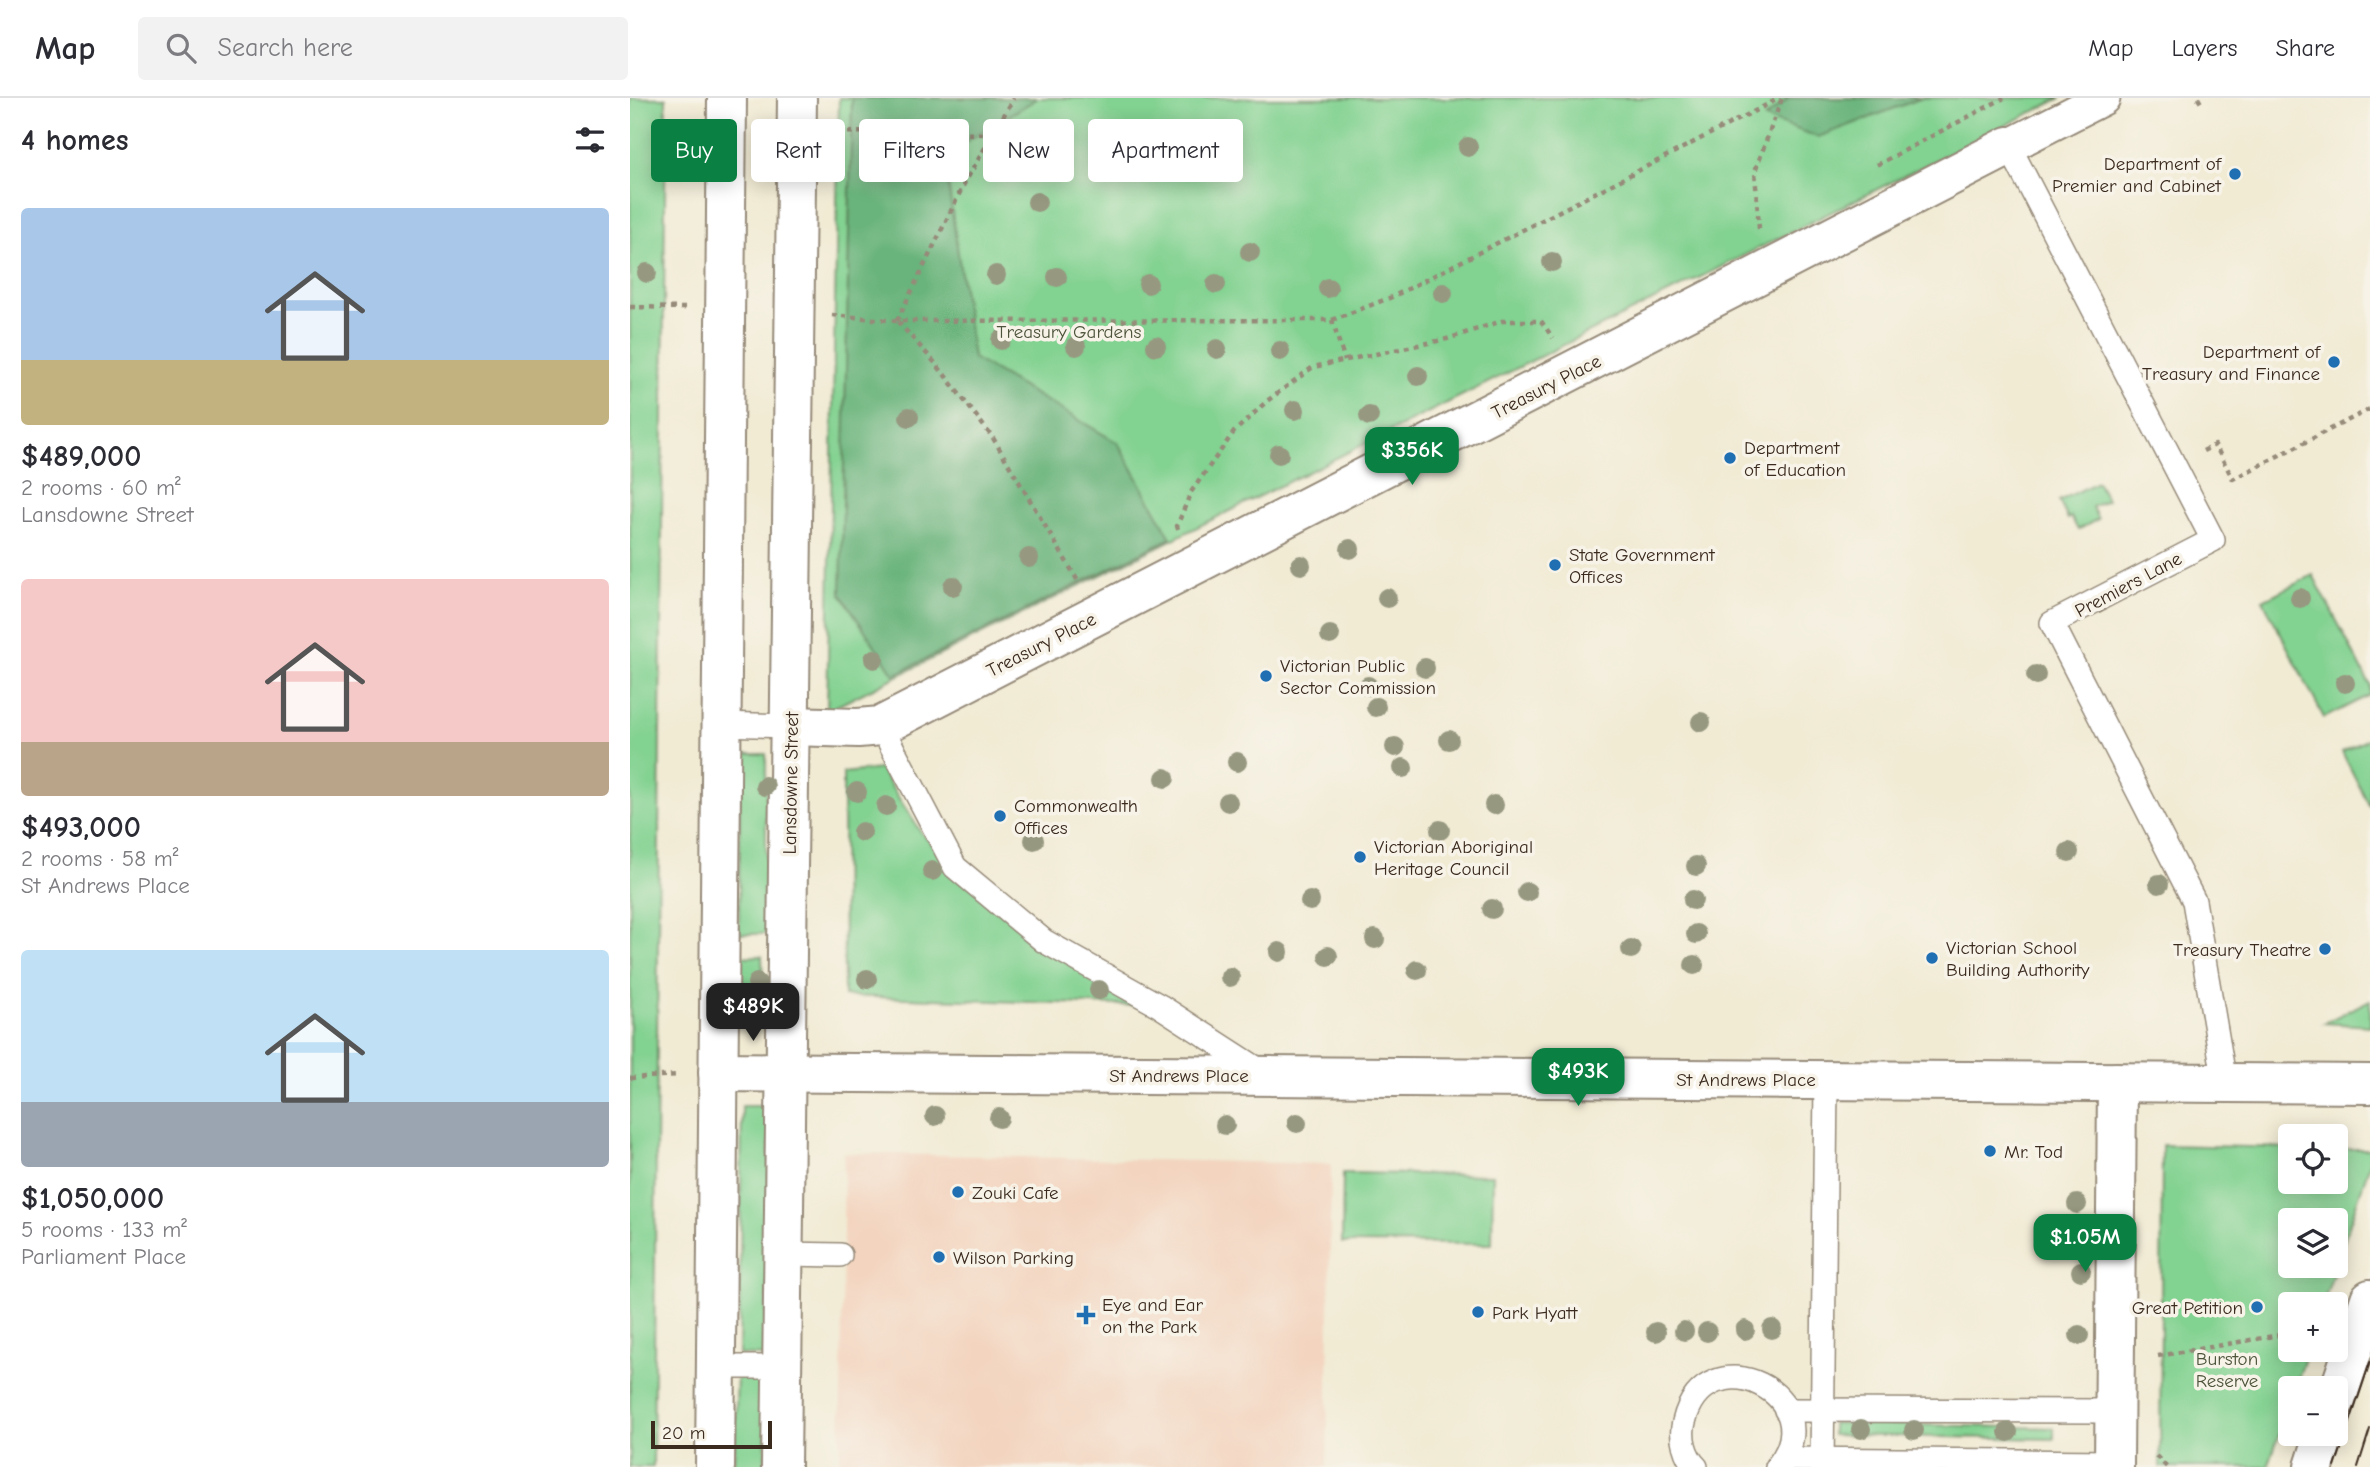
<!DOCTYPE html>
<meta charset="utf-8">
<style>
:root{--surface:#fff;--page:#f2f2f3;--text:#2b2b33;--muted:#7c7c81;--line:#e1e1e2;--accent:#0b8043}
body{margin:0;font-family:"Comic Neue",sans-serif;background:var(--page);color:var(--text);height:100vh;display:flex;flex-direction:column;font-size:26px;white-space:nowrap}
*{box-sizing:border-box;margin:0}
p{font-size:23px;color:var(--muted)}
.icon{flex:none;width:38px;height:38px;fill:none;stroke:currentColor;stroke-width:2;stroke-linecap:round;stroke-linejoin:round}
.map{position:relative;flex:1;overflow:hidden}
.details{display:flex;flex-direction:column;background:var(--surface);width:630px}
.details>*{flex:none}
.banner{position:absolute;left:21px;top:21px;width:665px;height:63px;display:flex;gap:14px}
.fabs{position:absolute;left:1648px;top:1026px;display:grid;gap:14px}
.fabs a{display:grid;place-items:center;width:70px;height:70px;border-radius:7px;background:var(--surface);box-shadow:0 4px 18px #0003;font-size:35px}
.scale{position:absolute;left:21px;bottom:18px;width:121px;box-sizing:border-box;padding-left:7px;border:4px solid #3b2a1e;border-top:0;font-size:19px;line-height:24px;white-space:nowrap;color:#3b2a1e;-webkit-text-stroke:5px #f7f3e8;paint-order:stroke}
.price{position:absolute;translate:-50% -60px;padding:0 16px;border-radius:14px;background:var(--accent);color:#fff;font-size:23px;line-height:46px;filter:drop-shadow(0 2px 4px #0008)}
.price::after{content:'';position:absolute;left:50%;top:42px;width:21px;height:16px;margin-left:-10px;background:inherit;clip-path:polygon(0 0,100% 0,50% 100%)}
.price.active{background:#222;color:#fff}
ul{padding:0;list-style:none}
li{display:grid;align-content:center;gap:14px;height:371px;padding:0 21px}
li span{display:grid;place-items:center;height:217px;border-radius:7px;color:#555}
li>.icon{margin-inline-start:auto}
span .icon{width:126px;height:126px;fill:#fffc;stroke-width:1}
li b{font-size:30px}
h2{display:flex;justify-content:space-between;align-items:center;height:84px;padding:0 21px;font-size:30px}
.chip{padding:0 24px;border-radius:7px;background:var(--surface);box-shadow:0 4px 18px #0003;font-size:24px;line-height:63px}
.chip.active{background:var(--accent);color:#fff}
header{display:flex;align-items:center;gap:42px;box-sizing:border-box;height:98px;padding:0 35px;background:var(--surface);border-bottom:2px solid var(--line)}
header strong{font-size:33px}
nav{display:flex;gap:38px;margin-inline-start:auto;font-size:24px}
.search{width:490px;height:63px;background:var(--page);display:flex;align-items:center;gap:18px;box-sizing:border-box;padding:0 24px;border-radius:7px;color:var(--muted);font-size:26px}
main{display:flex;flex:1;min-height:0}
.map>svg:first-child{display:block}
.built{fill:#f3d4bf}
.green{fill:#82d291;stroke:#5e7e58;stroke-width:2}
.forest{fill:#69b47b;stroke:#526f4c;stroke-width:2}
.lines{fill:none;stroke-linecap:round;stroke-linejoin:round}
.service-casing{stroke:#968a79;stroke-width:26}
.pedestrian-casing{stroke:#968a79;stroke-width:37}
.minor-casing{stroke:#968a79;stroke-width:42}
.tertiary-casing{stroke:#968a79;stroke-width:42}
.primary-casing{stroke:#968a79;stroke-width:42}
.path{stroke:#968a79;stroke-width:4.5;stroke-dasharray:5 5;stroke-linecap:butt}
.service{stroke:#fff;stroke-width:23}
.pedestrian{stroke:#fff;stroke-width:33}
.minor{stroke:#fff;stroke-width:38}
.tertiary{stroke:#fff;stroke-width:38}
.primary{stroke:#fff;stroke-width:38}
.tram{stroke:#3b2a1e;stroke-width:2}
.tree{fill:#979880}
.poi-dot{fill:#1f6fb2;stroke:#f7f3e8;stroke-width:2.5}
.labels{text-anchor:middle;stroke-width:7;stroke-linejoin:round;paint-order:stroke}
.poi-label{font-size:19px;fill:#3b2a1e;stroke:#f7f3e8;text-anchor:start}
.park-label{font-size:19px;fill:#4d543b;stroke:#f7f3e8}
.street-label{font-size:19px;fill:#3b2a1e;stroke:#f7f3e8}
</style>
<header>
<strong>Map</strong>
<div class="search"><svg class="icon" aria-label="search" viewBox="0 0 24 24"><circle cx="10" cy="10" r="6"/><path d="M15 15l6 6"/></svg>Search here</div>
<nav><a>Map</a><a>Layers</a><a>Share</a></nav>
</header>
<main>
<section class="details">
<h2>4 homes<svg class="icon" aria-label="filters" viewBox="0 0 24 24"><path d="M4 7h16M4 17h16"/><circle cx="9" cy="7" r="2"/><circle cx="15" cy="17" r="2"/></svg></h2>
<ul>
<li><span style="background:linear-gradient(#a9c7e8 70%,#c2b280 0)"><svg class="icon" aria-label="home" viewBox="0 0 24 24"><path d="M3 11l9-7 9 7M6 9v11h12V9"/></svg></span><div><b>$489,000</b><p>2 rooms · 60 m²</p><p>Lansdowne Street</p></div></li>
<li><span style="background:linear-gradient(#f6c9c9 75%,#b9a48a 0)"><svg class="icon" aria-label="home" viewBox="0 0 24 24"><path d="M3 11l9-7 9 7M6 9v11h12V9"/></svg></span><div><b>$493,000</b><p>2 rooms · 58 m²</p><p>St Andrews Place</p></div></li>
<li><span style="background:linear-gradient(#bfe0f5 70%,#9aa5b1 0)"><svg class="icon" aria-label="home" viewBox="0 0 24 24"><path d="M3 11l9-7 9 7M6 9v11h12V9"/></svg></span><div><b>$1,050,000</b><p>5 rooms · 133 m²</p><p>Parliament Place</p></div></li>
</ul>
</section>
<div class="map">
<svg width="1740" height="1369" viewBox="0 0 1740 1369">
<rect width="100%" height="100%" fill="#f7f3e8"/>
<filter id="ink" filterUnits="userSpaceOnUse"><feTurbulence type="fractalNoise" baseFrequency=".0143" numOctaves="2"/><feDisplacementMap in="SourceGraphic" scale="14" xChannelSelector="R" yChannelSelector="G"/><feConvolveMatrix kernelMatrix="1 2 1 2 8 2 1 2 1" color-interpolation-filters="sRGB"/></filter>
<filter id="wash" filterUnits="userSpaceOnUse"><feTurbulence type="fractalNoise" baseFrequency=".00686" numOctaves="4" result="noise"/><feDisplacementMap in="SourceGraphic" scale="28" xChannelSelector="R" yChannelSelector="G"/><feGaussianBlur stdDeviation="1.57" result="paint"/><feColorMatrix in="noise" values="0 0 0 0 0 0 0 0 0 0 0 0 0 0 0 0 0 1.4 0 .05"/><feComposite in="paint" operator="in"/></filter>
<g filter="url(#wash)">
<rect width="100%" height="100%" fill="#f1ebd4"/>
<polygon class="built" points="214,1055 701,1066 697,1369 210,1369"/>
<g class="green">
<polygon points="0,0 36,0 23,1369 0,1369"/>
<polygon points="209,0 1431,0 197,613"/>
<polygon points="1467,384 1477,402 1462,409 1468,421 1448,432 1441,419 1438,421 1429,403"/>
<polygon points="1683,477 1740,587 1740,597 1694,620 1633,502"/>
<polygon points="1740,640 1740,709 1712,654"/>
<polygon points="110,656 136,656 136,836 109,836"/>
<polygon points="250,671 292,736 346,791 515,908 214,898 213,675"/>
<polygon points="132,858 134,922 108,922 107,859"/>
<polygon points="1740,902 1740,928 1694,925"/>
<polygon points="112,1008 140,1008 136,1258 109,1257"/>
<polygon points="1532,1047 1661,1050 1661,1083 1706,1083 1706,1051 1740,1051 1740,1065 1706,1166 1706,1122 1661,1122 1661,1167 1706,1167 1693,1206 1661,1206 1661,1251 1678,1251 1665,1290 1661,1290 1661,1302 1638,1369 1530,1369"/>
<polygon points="713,1075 863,1077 862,1146 712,1145"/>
<polygon points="107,1275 137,1275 135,1369 104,1369"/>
<polygon points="1202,1325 1424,1330 1424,1341 1202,1337"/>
</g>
<g class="forest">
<polygon points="222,0 408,0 314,57 343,260 488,345 541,440 264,577 211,496"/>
<polygon points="1159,0 1292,0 1188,39 1135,20"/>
</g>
</g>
<g filter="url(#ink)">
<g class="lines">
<g class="service-casing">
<g id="service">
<polyline points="1379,48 1583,442 1422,525 1564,803 1595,985"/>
<polyline points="91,626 160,628"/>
<polyline points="251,628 325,769 414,843 530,908 632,974"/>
<polyline points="153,1156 210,1157"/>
<polyline points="86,1269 152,1269"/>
<polyline points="1156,1312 1483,1313"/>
<polyline points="1153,1361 1484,1364"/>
<path d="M 1066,1369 C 1055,1358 1050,1339 1054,1324 C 1076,1234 1205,1299 1147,1369"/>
<polyline points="1192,1369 1196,982"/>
</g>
</g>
<g class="pedestrian-casing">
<polyline id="pedestrian" points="1379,48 1473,0"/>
</g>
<g class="minor-casing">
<g id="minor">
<polyline points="160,628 228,630 251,628 1379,48"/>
<polyline points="88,974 1740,986"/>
<polyline points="1484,1369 1487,984"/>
</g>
</g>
<g class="tertiary-casing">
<g id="tertiary">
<polyline points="1706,1302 1740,1201"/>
<polyline points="1684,1369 1695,1335"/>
</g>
</g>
<g class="primary-casing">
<g id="primary">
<polyline points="85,1369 97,0"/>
<polyline points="151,1369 167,0"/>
</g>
</g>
<g class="path">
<polyline points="1568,0 1571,5"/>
<polyline points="208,34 362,36"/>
<polyline points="1247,67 1374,0"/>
<polyline points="1129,131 1125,73 1152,0"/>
<polyline points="0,209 55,210"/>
<polyline points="202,217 267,223 702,222 762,199 1150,0"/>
<polyline points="702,222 715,263"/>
<polyline points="267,223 334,86 384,0"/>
<polyline points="268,224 307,267 363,340 448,483"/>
<polyline points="1573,353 1585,347 1603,381 1740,311"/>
<polyline points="548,431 547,428 561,394 604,334 637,303 683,269 817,241 872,223 911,223 923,240"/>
<polyline points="0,980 48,977"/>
<polyline points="1528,1258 1661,1235"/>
<polyline points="1526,1358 1537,1369"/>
</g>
<use href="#service" class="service"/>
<use href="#pedestrian" class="pedestrian"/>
<use href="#minor" class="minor"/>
<use href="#tertiary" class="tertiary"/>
<use href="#primary" class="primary"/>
<g class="tram">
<polyline points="1705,1369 1740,1264"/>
<polyline points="1728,1369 1740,1331"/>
</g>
</g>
<g class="tree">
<circle cx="838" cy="49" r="10"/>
<circle cx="407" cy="104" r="10"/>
<circle cx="620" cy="154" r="10"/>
<circle cx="922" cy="164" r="10"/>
<circle cx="17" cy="175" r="10"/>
<circle cx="366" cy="177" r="10"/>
<circle cx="427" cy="179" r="10"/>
<circle cx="518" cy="186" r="10"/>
<circle cx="586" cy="186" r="10"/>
<circle cx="698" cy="190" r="10"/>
<circle cx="813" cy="195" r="10"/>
<circle cx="371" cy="242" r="10"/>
<circle cx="446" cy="248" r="10"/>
<circle cx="526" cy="248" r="10"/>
<circle cx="587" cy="251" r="10"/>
<circle cx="650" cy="253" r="10"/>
<circle cx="788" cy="278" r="10"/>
<circle cx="665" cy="312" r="10"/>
<circle cx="739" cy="318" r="10"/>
<circle cx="279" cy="319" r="10"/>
<circle cx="649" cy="356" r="10"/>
<circle cx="720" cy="451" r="10"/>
<circle cx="399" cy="460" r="10"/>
<circle cx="671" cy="467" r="10"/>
<circle cx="323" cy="488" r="10"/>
<circle cx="757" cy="500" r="10"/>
<circle cx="1670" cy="500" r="10"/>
<circle cx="700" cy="537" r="10"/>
<circle cx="244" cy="561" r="10"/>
<circle cx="795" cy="570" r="10"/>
<circle cx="1406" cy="577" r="10"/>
<circle cx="1715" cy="585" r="10"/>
<circle cx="738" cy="588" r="10"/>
<circle cx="746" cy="609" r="10"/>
<circle cx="1071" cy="624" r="10"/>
<circle cx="819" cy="642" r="10"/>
<circle cx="765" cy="649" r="10"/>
<circle cx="607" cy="664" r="10"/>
<circle cx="773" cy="670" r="10"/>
<circle cx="535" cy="680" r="10"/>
<circle cx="135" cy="688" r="10"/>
<circle cx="227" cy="694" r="10"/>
<circle cx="598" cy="704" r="10"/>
<circle cx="864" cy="707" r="10"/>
<circle cx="256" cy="708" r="10"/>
<circle cx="810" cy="732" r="10"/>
<circle cx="232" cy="734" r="10"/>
<circle cx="404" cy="742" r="10"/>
<circle cx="1439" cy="754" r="10"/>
<circle cx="1066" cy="768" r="10"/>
<circle cx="302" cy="773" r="10"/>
<circle cx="1529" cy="786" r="10"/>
<circle cx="897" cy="794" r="10"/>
<circle cx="1063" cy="802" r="10"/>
<circle cx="680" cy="803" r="10"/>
<circle cx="862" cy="811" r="10"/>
<circle cx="1066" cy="836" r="10"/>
<circle cx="745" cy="841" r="10"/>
<circle cx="1001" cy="851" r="10"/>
<circle cx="649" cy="854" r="10"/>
<circle cx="698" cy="858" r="10"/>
<circle cx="1064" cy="867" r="10"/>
<circle cx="787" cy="872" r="10"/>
<circle cx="600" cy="879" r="10"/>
<circle cx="237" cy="881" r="10"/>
<circle cx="127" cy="885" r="10"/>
<circle cx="469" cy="892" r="10"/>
<circle cx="305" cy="1018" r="10"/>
<circle cx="369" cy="1020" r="10"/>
<circle cx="667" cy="1025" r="10"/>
<circle cx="595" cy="1027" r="10"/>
<circle cx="1447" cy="1106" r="10"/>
<circle cx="1451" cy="1173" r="10"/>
<circle cx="1142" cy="1231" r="10"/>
<circle cx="1115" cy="1232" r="10"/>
<circle cx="1054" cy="1233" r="10"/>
<circle cx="1026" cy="1234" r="10"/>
<circle cx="1077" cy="1234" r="10"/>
<circle cx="1449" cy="1237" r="10"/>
<circle cx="1231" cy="1331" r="10"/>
<circle cx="1284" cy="1332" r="10"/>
<circle cx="1378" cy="1334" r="10"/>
</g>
</g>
<g class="poi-dot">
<circle cx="1605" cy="76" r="7"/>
<circle cx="1704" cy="264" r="7"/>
<circle cx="1100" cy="360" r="7"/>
<circle cx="925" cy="467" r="7"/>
<circle cx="636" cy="578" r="7"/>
<circle cx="370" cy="718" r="7"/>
<circle cx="730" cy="759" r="7"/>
<circle cx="1695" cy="851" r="7"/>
<circle cx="1302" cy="860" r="7"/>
<circle cx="1360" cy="1053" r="7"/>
<circle cx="328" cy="1094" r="7"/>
<circle cx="309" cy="1159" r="7"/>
<circle cx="1627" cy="1209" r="7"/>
<circle cx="848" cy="1214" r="7"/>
<path d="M452.5 1206.5h7v7h7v7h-7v7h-7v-7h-7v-7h7z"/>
</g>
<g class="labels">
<g class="poi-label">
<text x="1591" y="72" text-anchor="end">Department of<tspan x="1591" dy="22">Premier and Cabinet</tspan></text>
<text x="1690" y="260" text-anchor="end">Department of<tspan x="1690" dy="22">Treasury and Finance</tspan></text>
<text x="1114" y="356">Department<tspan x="1114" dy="22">of Education</tspan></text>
<text x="939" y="463">State Government<tspan x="939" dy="22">Offices</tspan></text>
<text x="650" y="574">Victorian Public<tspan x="650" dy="22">Sector Commission</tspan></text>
<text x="384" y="714">Commonwealth<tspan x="384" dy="22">Offices</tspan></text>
<text x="744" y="755">Victorian Aboriginal<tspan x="744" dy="22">Heritage Council</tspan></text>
<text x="1316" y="856">Victorian School<tspan x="1316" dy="22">Building Authority</tspan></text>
<text x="1681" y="858" text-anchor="end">Treasury Theatre</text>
<text x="1374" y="1060">Mr. Tod</text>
<text x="342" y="1101">Zouki Cafe</text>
<text x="323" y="1166">Wilson Parking</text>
<text x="472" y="1213">Eye and Ear<tspan x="472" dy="22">on the Park</tspan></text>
<text x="1613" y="1216" text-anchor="end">Great Petition</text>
<text x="862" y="1221">Park Hyatt</text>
</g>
<g class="park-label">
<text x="439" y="240">Treasury Gardens</text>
<text x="1597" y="1267">Burston<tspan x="1597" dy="22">Reserve</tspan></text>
</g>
<g class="street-label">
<text transform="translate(916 288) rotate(-27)" y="7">Treasury Place</text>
<text transform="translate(1498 486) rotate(-28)" y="7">Premiers Lane</text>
<text transform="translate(411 546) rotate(-27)" y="7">Treasury Place</text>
<text transform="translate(160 685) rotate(-89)" y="7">Lansdowne Street</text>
<text x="549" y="984">St Andrews Place</text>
<text x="1116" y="988">St Andrews Place</text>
</g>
</g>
</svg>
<div class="fabs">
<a><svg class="icon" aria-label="locate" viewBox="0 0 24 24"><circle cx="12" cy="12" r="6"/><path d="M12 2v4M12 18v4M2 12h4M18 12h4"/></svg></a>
<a><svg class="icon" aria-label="layers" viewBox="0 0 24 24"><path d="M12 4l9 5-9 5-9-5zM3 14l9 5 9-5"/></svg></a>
<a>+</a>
<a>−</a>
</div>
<div class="scale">20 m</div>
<b class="price" style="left:782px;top:389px">$356K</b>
<b class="price active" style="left:123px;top:945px">$489K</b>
<b class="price" style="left:948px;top:1010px">$493K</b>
<b class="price" style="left:1455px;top:1176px">$1.05M</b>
<div class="banner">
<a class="chip active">Buy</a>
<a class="chip">Rent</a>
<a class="chip">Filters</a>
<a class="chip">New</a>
<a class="chip">Apartment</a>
</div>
</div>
</main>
